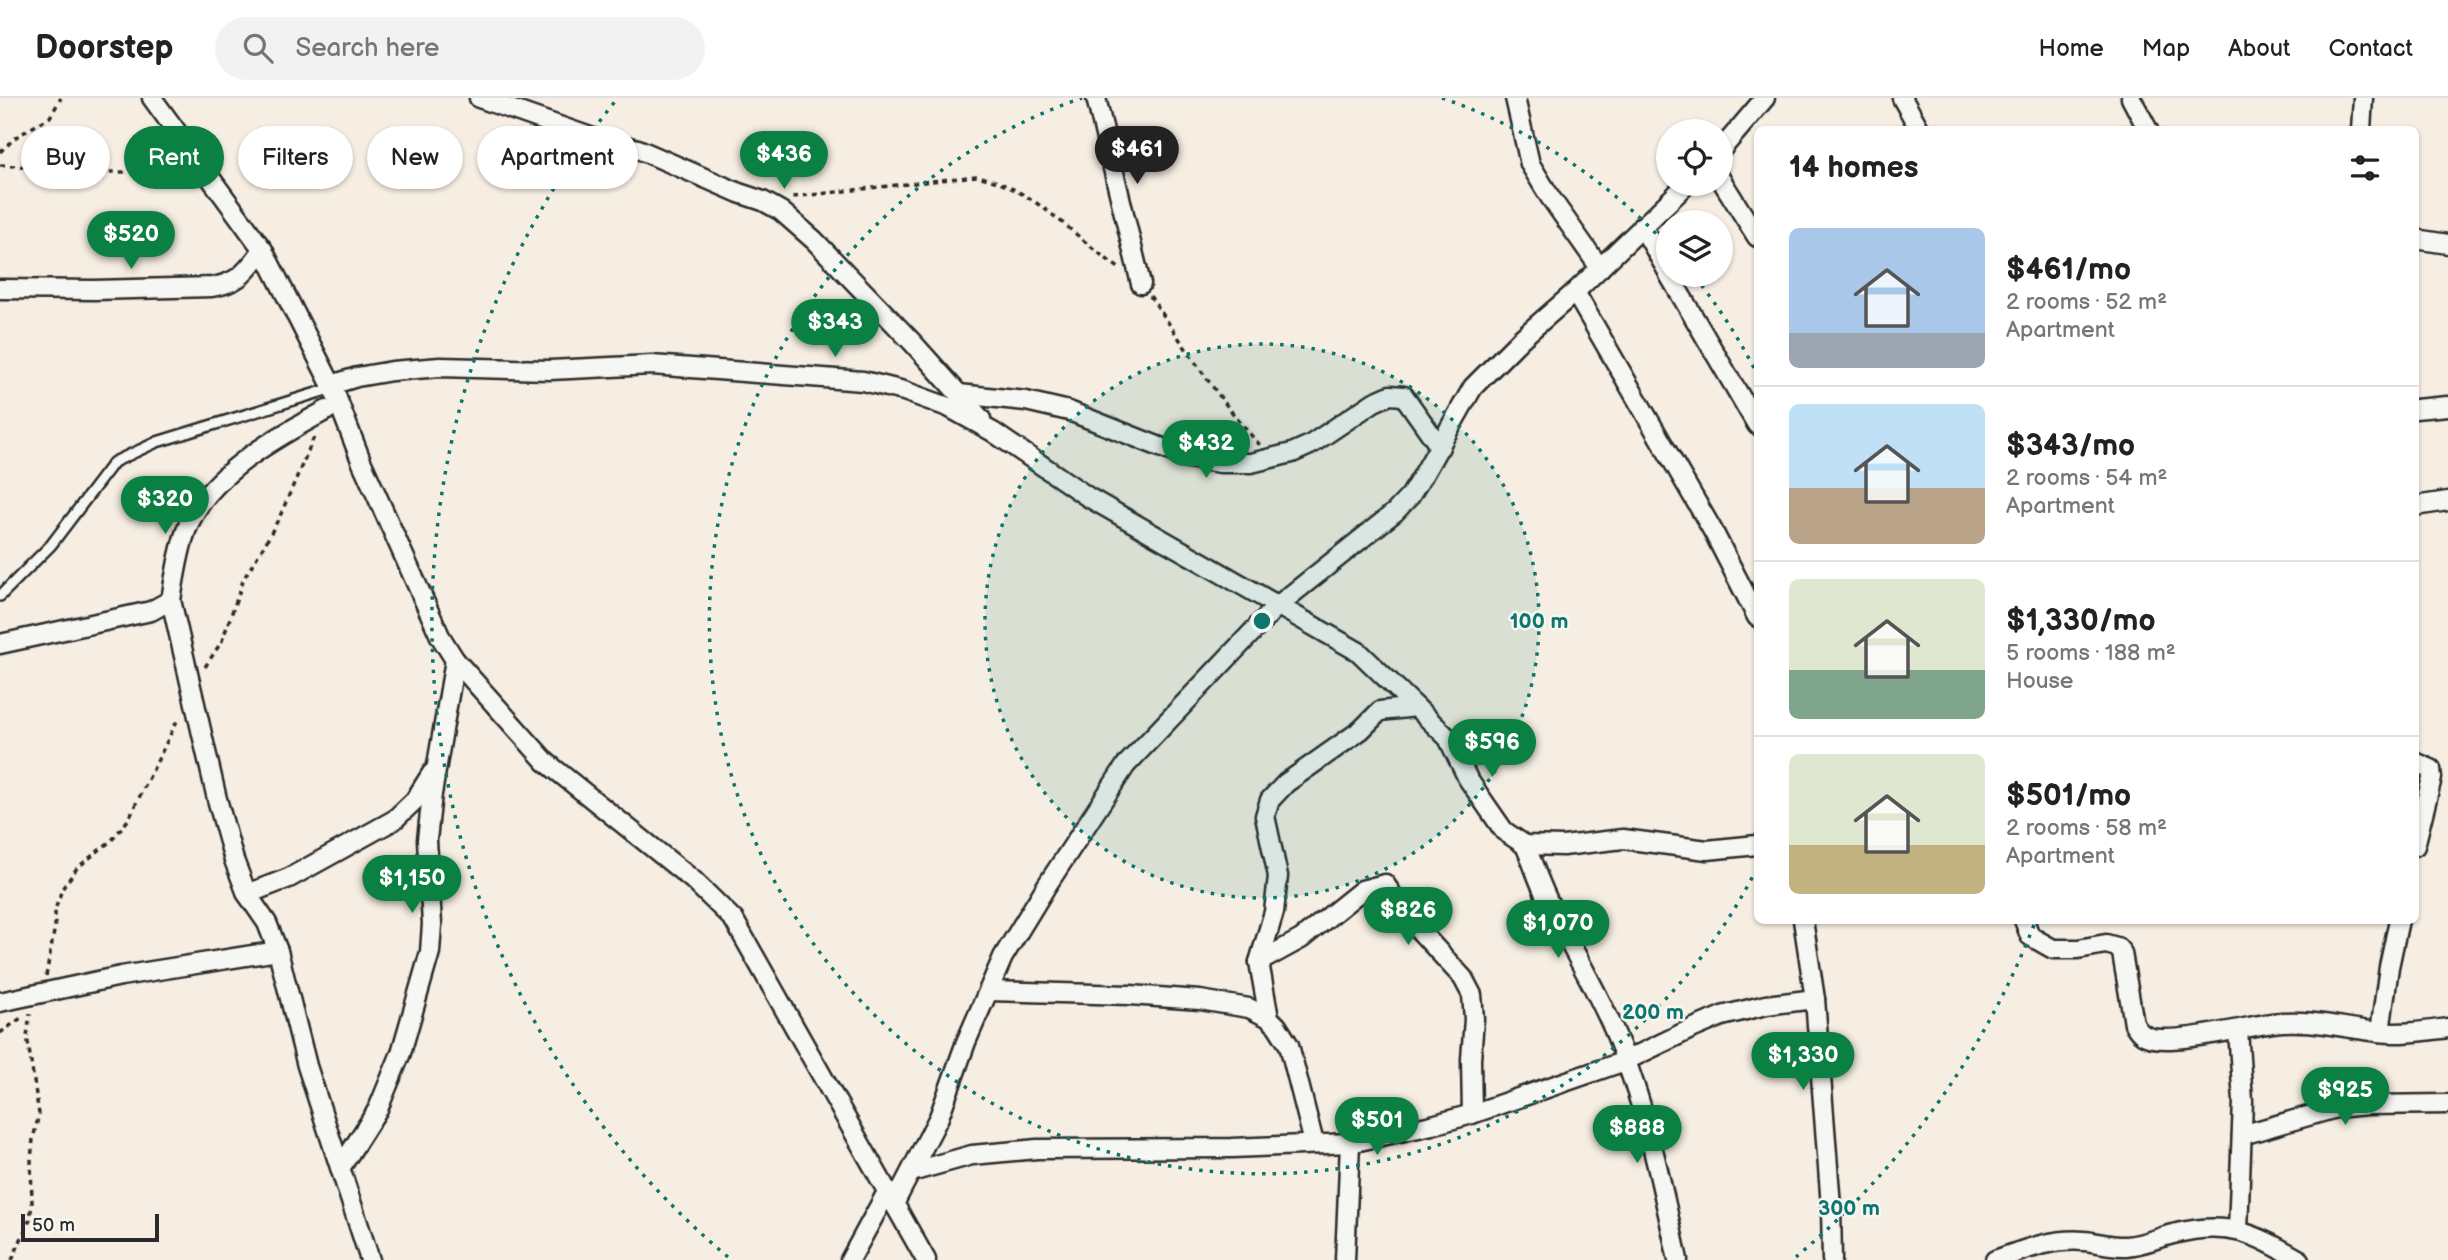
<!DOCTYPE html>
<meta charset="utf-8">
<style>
:root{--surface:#fff;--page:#f2f2f2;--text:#222;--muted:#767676;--line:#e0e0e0;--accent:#0b8043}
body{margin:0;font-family:"Balsamiq Sans",sans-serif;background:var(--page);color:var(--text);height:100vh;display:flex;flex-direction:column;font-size:26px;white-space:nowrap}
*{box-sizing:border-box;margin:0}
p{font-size:23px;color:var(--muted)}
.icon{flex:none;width:38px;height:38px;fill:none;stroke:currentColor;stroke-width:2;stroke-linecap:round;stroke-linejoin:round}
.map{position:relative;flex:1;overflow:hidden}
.sheet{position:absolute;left:1754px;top:28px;width:665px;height:798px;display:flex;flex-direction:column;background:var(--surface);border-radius:10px;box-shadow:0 2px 5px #0004}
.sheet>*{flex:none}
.guide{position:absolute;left:21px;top:28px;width:665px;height:63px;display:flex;gap:14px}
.fabs{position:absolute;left:1656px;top:21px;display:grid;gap:14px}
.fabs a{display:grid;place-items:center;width:77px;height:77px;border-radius:50%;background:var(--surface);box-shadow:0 2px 5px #0004;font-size:35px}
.scale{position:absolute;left:21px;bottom:18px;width:138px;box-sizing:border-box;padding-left:7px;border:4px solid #2b2b2b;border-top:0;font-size:19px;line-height:24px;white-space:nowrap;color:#2b2b2b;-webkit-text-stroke:5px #f6f6f2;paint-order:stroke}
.price{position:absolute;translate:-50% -60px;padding:0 16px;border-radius:24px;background:var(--accent);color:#fff;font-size:23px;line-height:46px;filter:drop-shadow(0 2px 4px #0008)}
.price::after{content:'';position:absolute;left:50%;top:42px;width:21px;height:16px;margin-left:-10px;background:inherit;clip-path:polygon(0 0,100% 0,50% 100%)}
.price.current{background:#222;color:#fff}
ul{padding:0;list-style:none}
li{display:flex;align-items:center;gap:21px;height:175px;padding:0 35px}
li+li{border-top:2px solid var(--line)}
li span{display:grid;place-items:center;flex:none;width:196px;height:140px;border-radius:10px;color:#555}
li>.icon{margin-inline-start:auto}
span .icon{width:84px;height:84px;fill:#fffc;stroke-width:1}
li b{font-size:30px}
h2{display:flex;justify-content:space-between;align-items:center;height:84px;padding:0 35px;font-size:30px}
.pill{padding:0 24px;border-radius:32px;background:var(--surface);box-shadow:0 2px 5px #0004;font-size:24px;line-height:63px}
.pill.current{background:var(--accent);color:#fff}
header{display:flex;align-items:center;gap:42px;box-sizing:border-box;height:98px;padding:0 35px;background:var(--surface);border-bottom:2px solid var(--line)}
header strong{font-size:33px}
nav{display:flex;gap:38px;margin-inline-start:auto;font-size:24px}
.search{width:490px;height:63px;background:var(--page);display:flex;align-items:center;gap:18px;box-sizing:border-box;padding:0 24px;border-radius:38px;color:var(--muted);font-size:26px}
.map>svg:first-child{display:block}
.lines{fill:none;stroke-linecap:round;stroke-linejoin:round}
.service-casing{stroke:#2b2b2b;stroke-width:14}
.minor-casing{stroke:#2b2b2b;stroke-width:23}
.path{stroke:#2b2b2b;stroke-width:3.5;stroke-dasharray:5 5;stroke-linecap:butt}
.service{stroke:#f6f6f2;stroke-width:9}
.minor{stroke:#f6f6f2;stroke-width:18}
.ring{fill:none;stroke:#0f766e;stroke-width:3.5;stroke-dasharray:3.5 7}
.centre{fill:#0f766e;stroke:#f6f6f2;stroke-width:3.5}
.ring-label{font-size:21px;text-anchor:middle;font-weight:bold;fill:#0f766e;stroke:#f6f6f2;stroke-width:5;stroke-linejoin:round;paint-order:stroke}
</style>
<header>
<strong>Doorstep</strong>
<div class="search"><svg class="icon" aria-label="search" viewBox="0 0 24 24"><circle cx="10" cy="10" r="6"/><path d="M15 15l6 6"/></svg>Search here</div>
<nav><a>Home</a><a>Map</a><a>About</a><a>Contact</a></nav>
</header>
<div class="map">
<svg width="2448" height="1162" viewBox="0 0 2448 1162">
<rect width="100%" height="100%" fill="#f6eee2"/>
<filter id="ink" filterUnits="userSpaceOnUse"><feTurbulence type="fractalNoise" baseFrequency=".0143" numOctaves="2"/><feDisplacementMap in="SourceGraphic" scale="14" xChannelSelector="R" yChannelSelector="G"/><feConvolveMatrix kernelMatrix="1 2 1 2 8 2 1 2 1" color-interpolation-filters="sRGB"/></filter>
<g filter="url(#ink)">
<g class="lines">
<g class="service-casing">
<polyline id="service" points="0,498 51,447 114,364 157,344 333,290"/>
</g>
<g class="minor-casing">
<g id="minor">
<polyline points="152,0 263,152 333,290 362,365 440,538 455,562 546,664 693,782 734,822 926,1162"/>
<polyline points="479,0 599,42 638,51 739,95 763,103 781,113 814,142 913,245 981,321"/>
<polyline points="1096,0 1141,186"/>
<polyline points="1515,0 1530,66 1550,99 1600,170"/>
<polyline points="1902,0 1920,32"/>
<polyline points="2131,0 2148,32"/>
<polyline points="2361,32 2363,0"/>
<polyline points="1720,53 1765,0"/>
<polyline points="1720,80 1757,139"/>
<polyline points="1642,128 1668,174"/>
<polyline points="2415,141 2448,146"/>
<polyline points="1669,177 1757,327"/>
<path d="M 0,191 L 94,192 L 212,189 C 241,184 246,173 263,152"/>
<polyline points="1575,194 1713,433 1757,519"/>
<polyline points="331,287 357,279 392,273 440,269 550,272 652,267 863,283 904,293 948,309 993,334 1088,399 1359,554 1448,640 1468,681 1504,733 1525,747 1563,748 1623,741 1707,752 1757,747"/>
<polyline points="959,296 1026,303 1069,313 1188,360 1220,365 1251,365 1292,355 1310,347 1374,304 1390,297 1404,298 1440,349"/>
<polyline points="2415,311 2448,308"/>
<polyline points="2415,408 2448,403"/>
<polyline points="171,502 217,701 234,762 247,796 267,825 278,853 307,968 370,1162"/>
<path d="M 0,546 L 151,513 L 171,502 C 175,479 178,455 186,433 C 205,378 278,338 327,312"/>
<polyline points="2415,664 2431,671 2432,680 2415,748"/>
<path d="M 1525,747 C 1534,768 1541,790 1552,811 C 1572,851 1595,889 1613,930 C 1645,1004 1661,1083 1678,1162"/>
<polyline points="247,796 289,780 394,722 415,702 432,675"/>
<polyline points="1803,822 1815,901 1831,1108 1832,1162"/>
<path d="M 2024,822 L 2030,838 L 2053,851 L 2078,851 L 2106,846 L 2117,849 L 2122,855 L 2134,926 C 2138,932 2141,937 2149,939 C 2172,947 2245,929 2272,925 C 2308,920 2342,930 2378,934 C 2401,937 2425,933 2448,930"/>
<polyline points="1259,864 1301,841 1362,792 1385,786 1408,820 1463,880 1472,897 1474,921 1471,961 1472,1016"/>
<polyline points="989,893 1130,897 1200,902 1249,910 1269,920 1277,928 1289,947 1314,1045"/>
<polyline points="0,904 121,878 278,853"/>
<polyline points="1269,920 1259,864 1274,814 1278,778 1265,718 1270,702 1286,685 1361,632 1380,613 1416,609"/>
<polyline points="2238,932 2243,1003 2238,1132"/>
<polyline points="2380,934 2389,869 2399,822"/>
<polyline points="2242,1037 2336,1010 2367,1007 2448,1006"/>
<polyline points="341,1069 378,1011 401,955 430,854 432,826 427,742 432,696 455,562"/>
<polyline points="911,1074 972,1057 1037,1051 1232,1050 1350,1045 1432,1027 1472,1016 1625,963 1689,932 1722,918 1766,907 1815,901"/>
<polyline points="894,1106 939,1019 966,944 1003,859 1047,787 1126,667 1277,508 1395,414 1410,398 1423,377 1473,289 1522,240 1575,194 1687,86"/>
<polyline points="850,1162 887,1094"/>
<polyline points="1345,1162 1350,1045"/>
<path d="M 1995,1162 C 2024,1152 2052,1140 2084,1143 C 2098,1144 2112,1149 2126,1148 C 2143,1147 2157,1140 2173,1136 C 2228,1122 2253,1135 2300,1162"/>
</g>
</g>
<g class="path">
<polyline points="0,54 16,39 50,19 61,0"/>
<polyline points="0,67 98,74 124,74 171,52"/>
<path d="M 793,99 L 976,78 C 1035,90 1071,137 1119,170"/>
<path d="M 1150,198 C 1185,248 1218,302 1260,347"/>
<polyline points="205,569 222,543 244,480 264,448 280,418 314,339"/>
<polyline points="46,878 55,828 55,812 62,791 77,770 112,742 128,722 179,619"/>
<polyline points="0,935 24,918"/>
<polyline points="12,1162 30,1121 32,1105 31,1062 33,1041 39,1016 27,938 30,916"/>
</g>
<use href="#service" class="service"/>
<use href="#minor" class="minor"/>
</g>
</g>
<circle cx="1262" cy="523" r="277" fill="#0f766e" fill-opacity=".12"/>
<g class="ring">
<circle cx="1262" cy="523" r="277"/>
<path d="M1757 770A553 553 0 1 1 1082 0M1442 0A553 553 0 0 1 1666 146M1695 179A553 553 0 0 1 1757 276"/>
<path d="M2034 827A830 830 0 0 1 1796 1159M728 1159A830 830 0 0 1 617 1"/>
</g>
<circle cx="1262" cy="523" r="10" class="centre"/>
<g class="ring-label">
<text x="1539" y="530">100 m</text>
<text x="1653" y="921">200 m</text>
<text x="1849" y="1117">300 m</text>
</g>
</svg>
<div class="fabs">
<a><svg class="icon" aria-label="locate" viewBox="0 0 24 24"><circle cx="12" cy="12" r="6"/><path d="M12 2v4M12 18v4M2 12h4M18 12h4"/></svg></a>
<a><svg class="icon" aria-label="layers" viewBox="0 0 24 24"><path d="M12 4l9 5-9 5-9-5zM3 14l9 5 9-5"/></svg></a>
</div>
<div class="scale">50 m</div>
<b class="price current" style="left:1137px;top:88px">$461</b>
<b class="price" style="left:784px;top:93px">$436</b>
<b class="price" style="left:131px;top:173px">$520</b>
<b class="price" style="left:835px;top:261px">$343</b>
<b class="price" style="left:1206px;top:382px">$432</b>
<b class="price" style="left:165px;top:438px">$320</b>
<b class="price" style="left:1492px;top:681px">$596</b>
<b class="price" style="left:412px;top:817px">$1,150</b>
<b class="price" style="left:1408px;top:849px">$826</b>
<b class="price" style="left:1558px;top:862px">$1,070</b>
<b class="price" style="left:1803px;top:994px">$1,330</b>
<b class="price" style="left:2345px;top:1029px">$925</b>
<b class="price" style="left:1377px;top:1059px">$501</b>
<b class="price" style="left:1637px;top:1067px">$888</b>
<div class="guide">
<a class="pill">Buy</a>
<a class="pill current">Rent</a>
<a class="pill">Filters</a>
<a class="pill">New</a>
<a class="pill">Apartment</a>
</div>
<section class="sheet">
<h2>14 homes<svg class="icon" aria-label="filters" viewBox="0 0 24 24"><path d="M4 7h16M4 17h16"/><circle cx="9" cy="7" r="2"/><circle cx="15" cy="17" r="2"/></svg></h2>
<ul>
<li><span style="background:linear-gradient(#a9c7e8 75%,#9aa5b1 0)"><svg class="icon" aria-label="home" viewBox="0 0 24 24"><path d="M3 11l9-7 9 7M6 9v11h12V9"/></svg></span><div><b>$461/mo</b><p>2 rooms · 52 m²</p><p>Apartment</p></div></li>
<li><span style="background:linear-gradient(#bfe0f5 60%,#b9a48a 0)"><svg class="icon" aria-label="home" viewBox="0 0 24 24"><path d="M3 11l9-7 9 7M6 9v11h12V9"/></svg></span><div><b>$343/mo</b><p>2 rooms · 54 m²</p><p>Apartment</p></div></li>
<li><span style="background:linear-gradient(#dfe7d0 65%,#7fa58c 0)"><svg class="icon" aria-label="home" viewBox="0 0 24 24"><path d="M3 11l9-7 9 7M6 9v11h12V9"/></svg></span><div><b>$1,330/mo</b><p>5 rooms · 188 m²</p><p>House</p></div></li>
<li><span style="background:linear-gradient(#dfe7d0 65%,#c2b280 0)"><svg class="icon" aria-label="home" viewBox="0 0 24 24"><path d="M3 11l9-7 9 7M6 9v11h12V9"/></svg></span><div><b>$501/mo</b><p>2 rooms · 58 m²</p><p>Apartment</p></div></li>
</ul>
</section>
</div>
